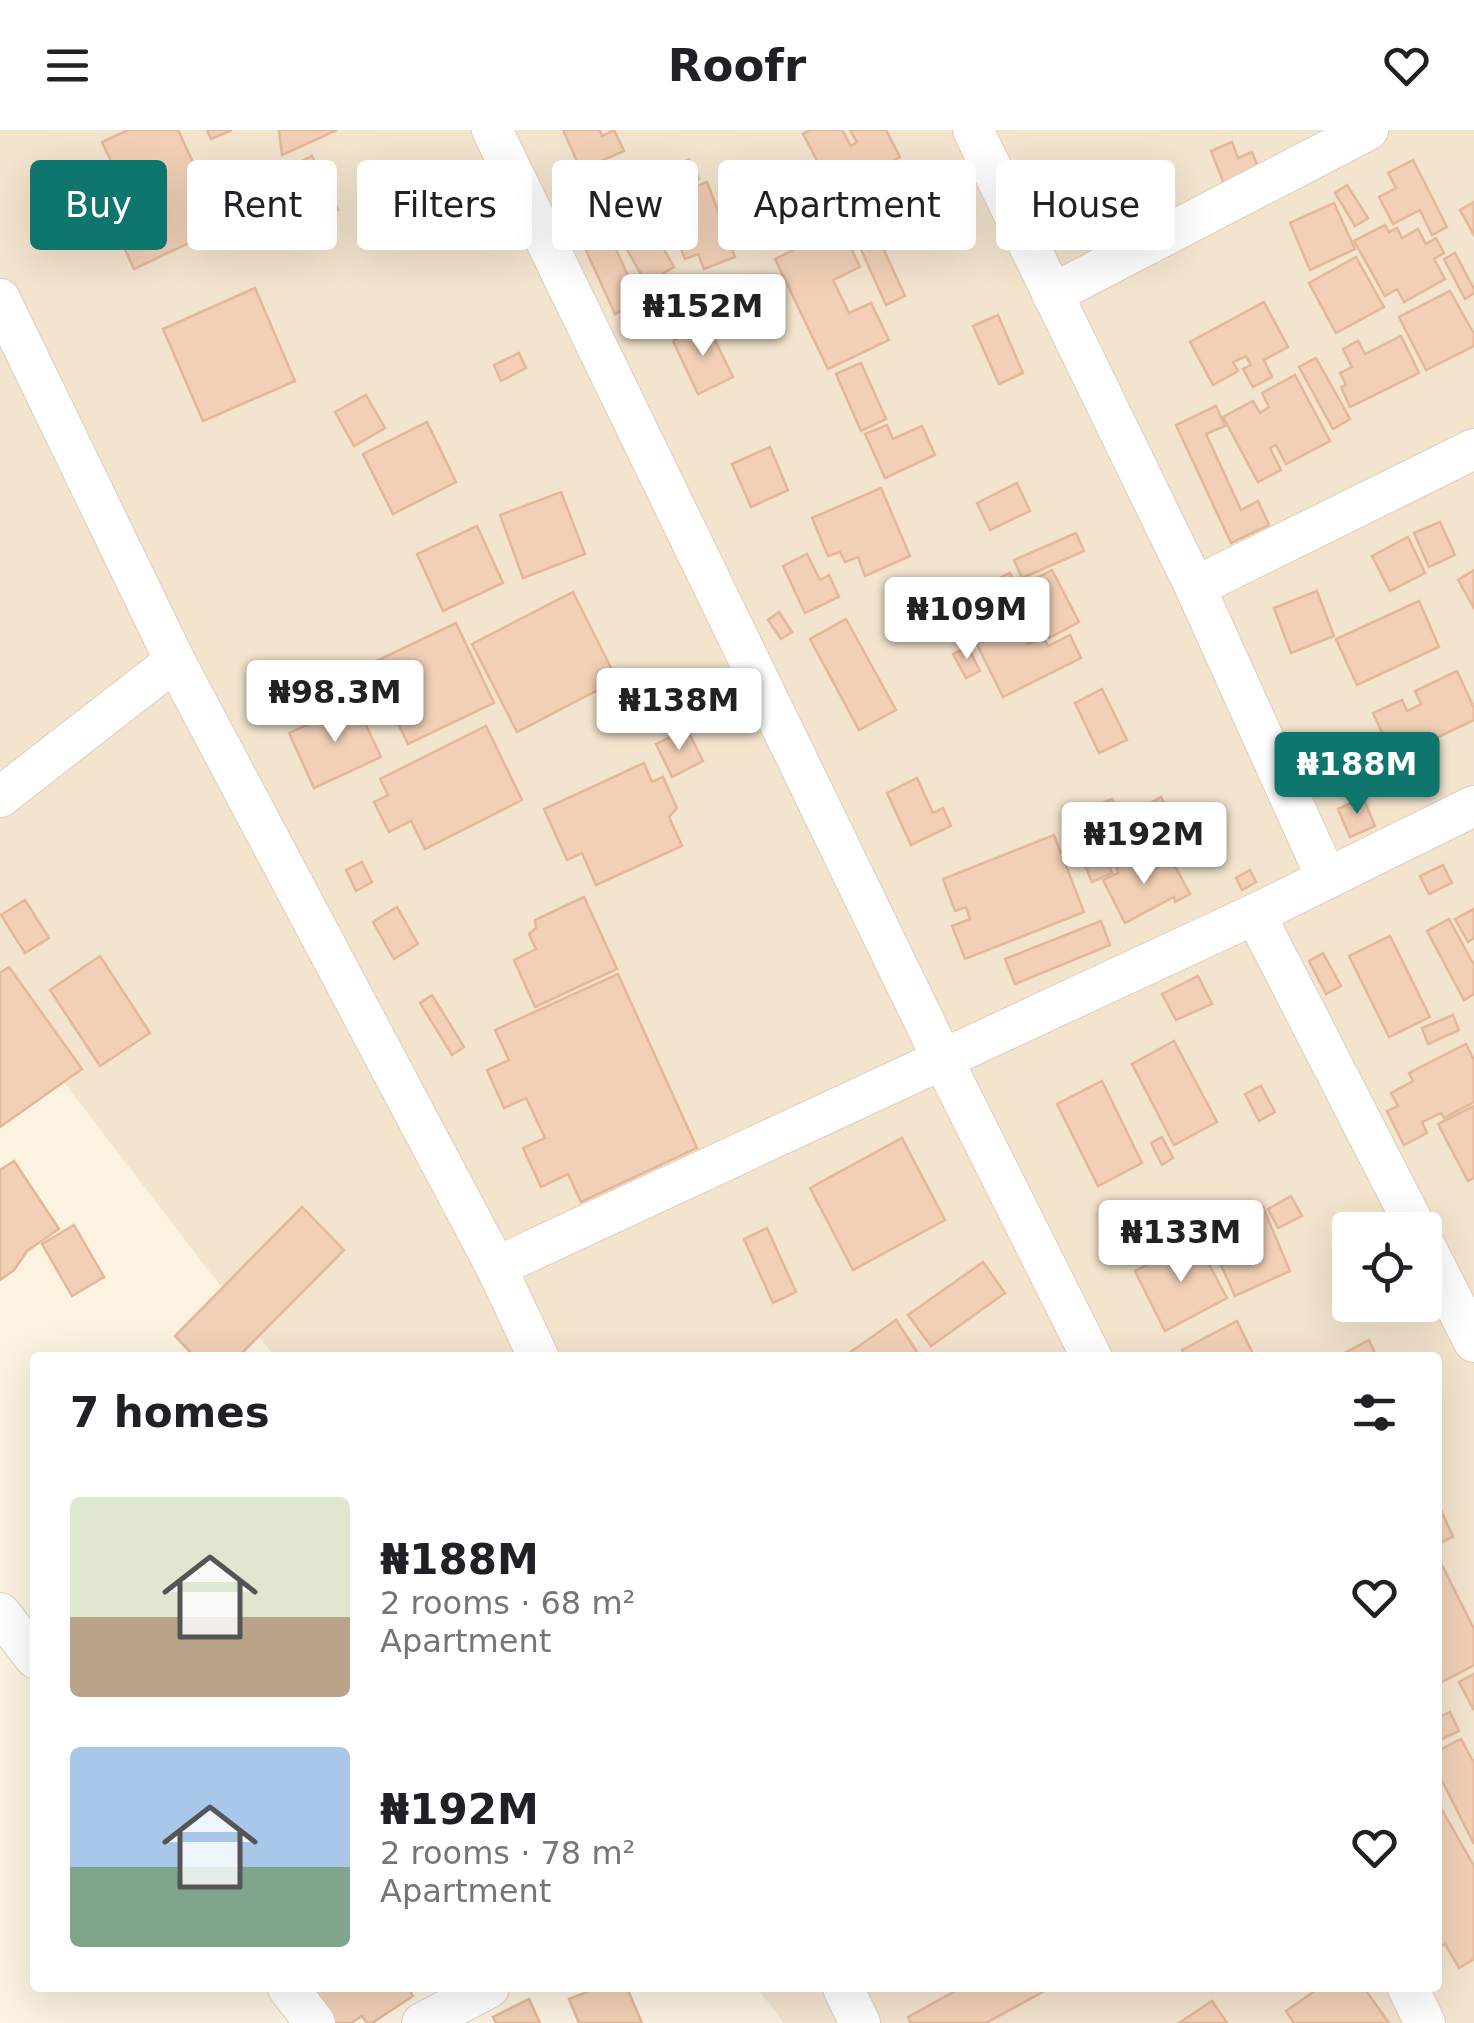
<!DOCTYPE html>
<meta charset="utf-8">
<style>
:root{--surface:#fff;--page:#f6f6f6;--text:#202124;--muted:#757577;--accent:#0f766e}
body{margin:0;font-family:"DejaVu Sans",sans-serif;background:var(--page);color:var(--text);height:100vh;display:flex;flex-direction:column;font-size:38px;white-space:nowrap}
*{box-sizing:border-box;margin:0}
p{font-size:32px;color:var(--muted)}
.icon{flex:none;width:55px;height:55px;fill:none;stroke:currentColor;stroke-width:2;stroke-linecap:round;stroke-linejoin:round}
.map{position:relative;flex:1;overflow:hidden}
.sheet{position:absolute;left:30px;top:1222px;width:1412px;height:640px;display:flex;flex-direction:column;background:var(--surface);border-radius:10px;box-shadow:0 10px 40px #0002}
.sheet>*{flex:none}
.banner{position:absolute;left:30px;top:30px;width:1415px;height:90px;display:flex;gap:20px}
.fabs{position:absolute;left:1332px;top:1082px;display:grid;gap:20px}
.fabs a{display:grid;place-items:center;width:110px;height:110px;border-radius:10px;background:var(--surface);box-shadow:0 10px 40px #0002;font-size:50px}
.price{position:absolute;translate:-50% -85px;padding:0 22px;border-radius:10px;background:#fff;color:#222;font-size:32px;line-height:65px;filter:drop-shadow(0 2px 5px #0008)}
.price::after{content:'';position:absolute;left:50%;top:60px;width:30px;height:22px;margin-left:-15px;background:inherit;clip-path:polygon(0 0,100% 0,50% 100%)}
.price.on{background:var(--accent);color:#fff}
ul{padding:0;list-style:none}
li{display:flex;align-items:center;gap:30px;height:250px;padding:0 40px}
li span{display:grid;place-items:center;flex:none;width:280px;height:200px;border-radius:10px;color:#555}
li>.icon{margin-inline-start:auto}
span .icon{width:120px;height:120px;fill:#fffc;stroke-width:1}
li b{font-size:42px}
h2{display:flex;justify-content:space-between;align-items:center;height:120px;padding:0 40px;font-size:42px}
.pill{padding:0 35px;border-radius:10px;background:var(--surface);box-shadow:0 10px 40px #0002;font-size:35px;line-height:90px}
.pill.on{background:var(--accent);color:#fff}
header{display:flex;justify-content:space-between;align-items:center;height:130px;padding:0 40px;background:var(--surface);font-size:45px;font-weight:800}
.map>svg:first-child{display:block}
.residential{fill:#f3e4ce;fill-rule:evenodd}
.building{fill:#f1d0b7;stroke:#e4b798;stroke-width:2.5}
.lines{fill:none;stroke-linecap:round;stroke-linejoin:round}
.street-casing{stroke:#e0cebc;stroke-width:42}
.street{stroke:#fff;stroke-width:40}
</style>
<header><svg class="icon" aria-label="menu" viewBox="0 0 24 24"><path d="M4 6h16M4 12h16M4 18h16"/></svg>Roofr<svg class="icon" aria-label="heart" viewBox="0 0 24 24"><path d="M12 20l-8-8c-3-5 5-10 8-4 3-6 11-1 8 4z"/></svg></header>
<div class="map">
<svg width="1474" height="1893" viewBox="0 0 1474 1893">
<rect width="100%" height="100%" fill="#fcf2e0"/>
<path class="residential" d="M 0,0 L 1474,0 L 1474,1893 L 784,1893 L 757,1858 L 1438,1858 L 1438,1228 L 275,1227 L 0,869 ZM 1350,1100 L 1425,1100 L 1425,1175 L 1350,1175 Z"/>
<g class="building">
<polygon points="128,0 178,0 223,97 134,139 90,44 112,33 102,12"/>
<polygon points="207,0 232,0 211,9"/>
<polygon points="279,0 337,0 282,25"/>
<polygon points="563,0 600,0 602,6 614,0 624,21 581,40"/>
<polygon points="810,0 842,0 851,16 857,12 850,0 886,0 900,27 834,62 803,4"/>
<polygon points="1232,12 1238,28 1252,22 1259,39 1224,54 1211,21"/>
<polygon points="312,26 338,80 283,107 257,53"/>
<polygon points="689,29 699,49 677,61 667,41"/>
<polygon points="1413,30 1447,97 1432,105 1420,80 1393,94 1379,67 1396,58 1388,43"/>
<polygon points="922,33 932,49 919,57 909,41"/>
<polygon points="1110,33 1135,82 1094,103 1070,54"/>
<polygon points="662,46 669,61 664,65 667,70 653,78 642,56"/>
<polygon points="707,52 735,127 704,139 698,124 685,129 673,98 681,94 670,66"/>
<polygon points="1347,55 1368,88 1355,96 1335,63"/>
<polygon points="638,64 647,82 615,98 606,79"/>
<polygon points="1474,72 1474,105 1460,80"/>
<polygon points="1334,73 1355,119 1310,140 1290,93"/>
<polygon points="599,82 640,172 615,184 574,94"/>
<polygon points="645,87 674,137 646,153 617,102"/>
<polygon points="1385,95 1389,102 1397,98 1402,108 1418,99 1426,114 1436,108 1444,123 1434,129 1445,149 1404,172 1397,159 1385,166 1354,111"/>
<polygon points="841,97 860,137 833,150 849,183 871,173 889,210 828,239 775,129"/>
<polygon points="878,107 905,166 886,175 859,115"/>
<polygon points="1455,123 1474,159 1474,163 1465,169 1444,129"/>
<polygon points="1356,127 1384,177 1336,203 1309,153"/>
<polygon points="255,158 295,251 203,291 163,199"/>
<polygon points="1450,161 1474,204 1474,216 1426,240 1399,187"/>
<polygon points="1264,172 1288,217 1264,230 1272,247 1253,257 1243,239 1251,235 1246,226 1233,232 1238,241 1213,255 1190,212"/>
<polygon points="998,185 1023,243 999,254 973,196"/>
<polygon points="707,194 733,247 698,264 673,211"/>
<polygon points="1401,206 1419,243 1350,277 1341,257 1346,255 1340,243 1352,237 1343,219 1358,211 1365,224"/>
<polygon points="519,223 526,238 501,251 494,235"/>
<polygon points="1316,228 1350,289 1333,299 1299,237"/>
<polygon points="861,233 886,289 861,301 836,244"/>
<polygon points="1295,245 1330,311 1286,334 1276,315 1270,318 1281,340 1258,352 1223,287 1253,271 1260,283 1269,277 1262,263"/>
<polygon points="366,265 385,298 354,316 335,282"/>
<polygon points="1216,276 1225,296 1206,304 1241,380 1258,371 1269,395 1231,413 1176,295"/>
<polygon points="427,292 456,352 393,384 363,324"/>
<polygon points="887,295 893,309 922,296 935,325 885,348 865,304"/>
<polygon points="770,317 788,360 751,377 732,334"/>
<polygon points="1017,353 1030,381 990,400 977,373"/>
<polygon points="881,358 910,426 865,446 858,427 845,432 840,422 828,426 812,388"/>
<polygon points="561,362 585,424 523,448 500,385"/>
<polygon points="1440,392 1455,425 1429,437 1414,403"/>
<polygon points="477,396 503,453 443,481 417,424"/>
<polygon points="1076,403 1084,421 1022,448 1014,430"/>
<polygon points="1408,407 1425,443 1390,461 1372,426"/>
<polygon points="807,424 820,450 829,445 839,467 805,483 783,436"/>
<polygon points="1052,440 1079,492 1049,508 1022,456"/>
<polygon points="1474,440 1474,478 1458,450"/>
<polygon points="1010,443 1028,481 1015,487 1028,514 1043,506 1048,516 1070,505 1081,528 1003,567 955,470"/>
<polygon points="1317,461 1334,506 1291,523 1274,478"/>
<polygon points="573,462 617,550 517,602 472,514"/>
<polygon points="1419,471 1439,517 1357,555 1336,509"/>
<polygon points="779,482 792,502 781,509 768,490"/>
<polygon points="846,489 896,580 859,600 810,509"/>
<polygon points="456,493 494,573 408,614 370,534"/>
<polygon points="968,517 980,541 966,548 953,524"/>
<polygon points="1457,541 1474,578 1474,590 1394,628 1373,583 1402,570 1407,581 1421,574 1415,561"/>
<polygon points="1102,559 1127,610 1099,623 1075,573"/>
<polygon points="355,572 381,627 314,658 289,603"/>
<polygon points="486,596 522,670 425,719 411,691 389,702 374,672 388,665 380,649"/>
<polygon points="687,599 703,631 672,647 656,614"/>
<polygon points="644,633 652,652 663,647 677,678 669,687 682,716 596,755 582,723 567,730 544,679"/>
<polygon points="917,648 933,683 943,678 951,696 911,715 887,663"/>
<polygon points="1161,667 1187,713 1155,731 1130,685"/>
<polygon points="1363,667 1375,696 1350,707 1338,679"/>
<polygon points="1112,669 1123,693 1105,701 1118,729 1108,733 1112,743 1092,752 1065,689"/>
<polygon points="1054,705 1084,782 965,829 952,796 970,789 966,777 955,781 943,749"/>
<polygon points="1137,723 1148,742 1171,729 1190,764 1175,772 1174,767 1125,793 1103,750 1118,743 1116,735"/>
<polygon points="362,732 372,752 356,761 346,740"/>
<polygon points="1443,735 1452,753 1429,764 1420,746"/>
<polygon points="1250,740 1256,752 1242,760 1236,748"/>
<polygon points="584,767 617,839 535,877 514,830 536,819 529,804 536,798 535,790"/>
<polygon points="25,770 49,808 25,823 1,785"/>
<polygon points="397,777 418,814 394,829 373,792"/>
<polygon points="1474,779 1474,808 1468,812 1455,789"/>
<polygon points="1449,789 1474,835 1474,864 1464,870 1427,801"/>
<polygon points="1101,791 1110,815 1015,854 1005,829"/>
<polygon points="1390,806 1430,887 1389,907 1349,826"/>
<polygon points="1323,823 1341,856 1326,864 1309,831"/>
<polygon points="100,826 150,903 100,936 50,860"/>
<polygon points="9,837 82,939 0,997 0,843"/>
<polygon points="618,844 697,1018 581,1072 568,1044 541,1057 523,1018 545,1008 526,968 504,978 487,940 509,930 495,900"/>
<polygon points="1198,846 1212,874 1176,890 1162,864"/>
<polygon points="432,865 464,917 452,925 420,873"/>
<polygon points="1453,885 1459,900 1428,914 1422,898"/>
<polygon points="1174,911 1217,992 1174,1015 1132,934"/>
<polygon points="1466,914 1474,930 1474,972 1444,988 1441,983 1422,992 1427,1003 1404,1015 1387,981 1398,976 1391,963 1413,951 1409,943"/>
<polygon points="1102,951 1142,1033 1098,1056 1057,974"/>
<polygon points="1261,956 1275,982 1259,991 1245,964"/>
<polygon points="1474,976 1474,1048 1468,1051 1438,994"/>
<polygon points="1162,1007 1173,1028 1162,1035 1151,1013"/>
<polygon points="902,1008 945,1090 853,1140 810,1058"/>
<polygon points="14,1031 59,1099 27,1121 14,1140 0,1150 0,1040"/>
<polygon points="1291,1066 1302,1086 1278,1098 1268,1079"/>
<polygon points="302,1077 344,1120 237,1228 196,1228 175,1206"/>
<polygon points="1263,1077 1290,1141 1235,1166 1206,1102"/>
<polygon points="74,1095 104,1147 72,1166 42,1114"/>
<polygon points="767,1098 796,1162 773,1173 744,1109"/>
<polygon points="1196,1110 1227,1168 1165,1201 1135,1141"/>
<polygon points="983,1132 1005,1163 931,1216 908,1185"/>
<polygon points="896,1190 921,1228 852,1228 849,1223"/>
<polygon points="1237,1191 1255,1228 1186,1228 1182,1220"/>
<polygon points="1369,1210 1377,1228 1335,1228"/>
<polygon points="1438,1373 1453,1407 1438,1414"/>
<polygon points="1440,1431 1474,1499 1474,1535 1438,1554"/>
<polygon points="1474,1544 1474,1578 1473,1579 1459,1552"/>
<polygon points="1450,1582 1459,1601 1438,1611 1438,1588"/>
<polygon points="1461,1609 1474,1633 1474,1714 1438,1643 1438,1621"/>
<polygon points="1438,1673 1474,1736 1474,1829 1459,1838 1445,1814 1438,1818"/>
<polygon points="305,1858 408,1858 413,1866 372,1893 367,1893 362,1886 351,1893 328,1893"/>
<polygon points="597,1858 627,1858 642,1893 579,1893 569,1869"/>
<polygon points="961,1858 1050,1858 986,1893 911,1893 908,1887"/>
<polygon points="1319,1858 1364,1858 1389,1893 1294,1893 1286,1881"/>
<polygon points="529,1869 540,1893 496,1893 493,1887"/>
<polygon points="1212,1871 1227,1893 1179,1893"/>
</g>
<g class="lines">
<g class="street-casing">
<g id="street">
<polyline points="492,0 942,928 1092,1228"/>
<polyline points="973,0 1195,457 1327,749"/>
<polyline points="1052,164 1368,0"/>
<polyline points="0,169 175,531 496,1137 539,1228"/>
<polyline points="1195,457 1474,319"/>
<polyline points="0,667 175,531"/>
<polyline points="1255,784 1417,1100"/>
<polyline points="1425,1116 1474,1212"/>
<polyline points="496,1137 1255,784 1474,676"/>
<polyline points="0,1483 35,1528"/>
<polyline points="288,1858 315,1893"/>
<polyline points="843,1858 860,1893"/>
<polyline points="1408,1858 1425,1893"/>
<polyline points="422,1893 489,1858"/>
</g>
</g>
<use href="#street" class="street"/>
</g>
</svg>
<div class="fabs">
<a><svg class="icon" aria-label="locate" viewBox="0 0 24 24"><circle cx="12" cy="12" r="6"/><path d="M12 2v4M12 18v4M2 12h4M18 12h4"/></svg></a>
</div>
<b class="price" style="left:703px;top:229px">₦152M</b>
<b class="price" style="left:967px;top:532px">₦109M</b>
<b class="price" style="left:335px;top:615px">₦98.3M</b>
<b class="price" style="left:679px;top:623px">₦138M</b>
<b class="price on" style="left:1357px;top:687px">₦188M</b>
<b class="price" style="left:1144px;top:757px">₦192M</b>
<b class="price" style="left:1181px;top:1155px">₦133M</b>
<div class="banner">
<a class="pill on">Buy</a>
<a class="pill">Rent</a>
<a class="pill">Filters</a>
<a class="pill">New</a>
<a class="pill">Apartment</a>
<a class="pill">House</a>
</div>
<section class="sheet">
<h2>7 homes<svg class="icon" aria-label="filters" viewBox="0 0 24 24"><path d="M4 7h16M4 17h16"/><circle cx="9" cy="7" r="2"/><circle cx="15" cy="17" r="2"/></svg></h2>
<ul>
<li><span style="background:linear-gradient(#dfe7d0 60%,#b9a48a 0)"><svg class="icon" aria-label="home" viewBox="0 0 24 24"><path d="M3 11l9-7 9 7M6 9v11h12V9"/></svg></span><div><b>₦188M</b><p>2 rooms · 68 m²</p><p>Apartment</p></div><svg class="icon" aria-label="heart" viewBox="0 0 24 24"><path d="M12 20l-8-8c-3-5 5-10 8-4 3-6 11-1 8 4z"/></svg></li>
<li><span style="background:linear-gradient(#a9c7e8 60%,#7fa58c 0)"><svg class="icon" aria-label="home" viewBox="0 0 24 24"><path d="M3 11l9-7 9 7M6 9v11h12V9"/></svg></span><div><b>₦192M</b><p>2 rooms · 78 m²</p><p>Apartment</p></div><svg class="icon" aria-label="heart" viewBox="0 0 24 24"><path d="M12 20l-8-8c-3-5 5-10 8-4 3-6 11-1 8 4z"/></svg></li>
</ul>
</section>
</div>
